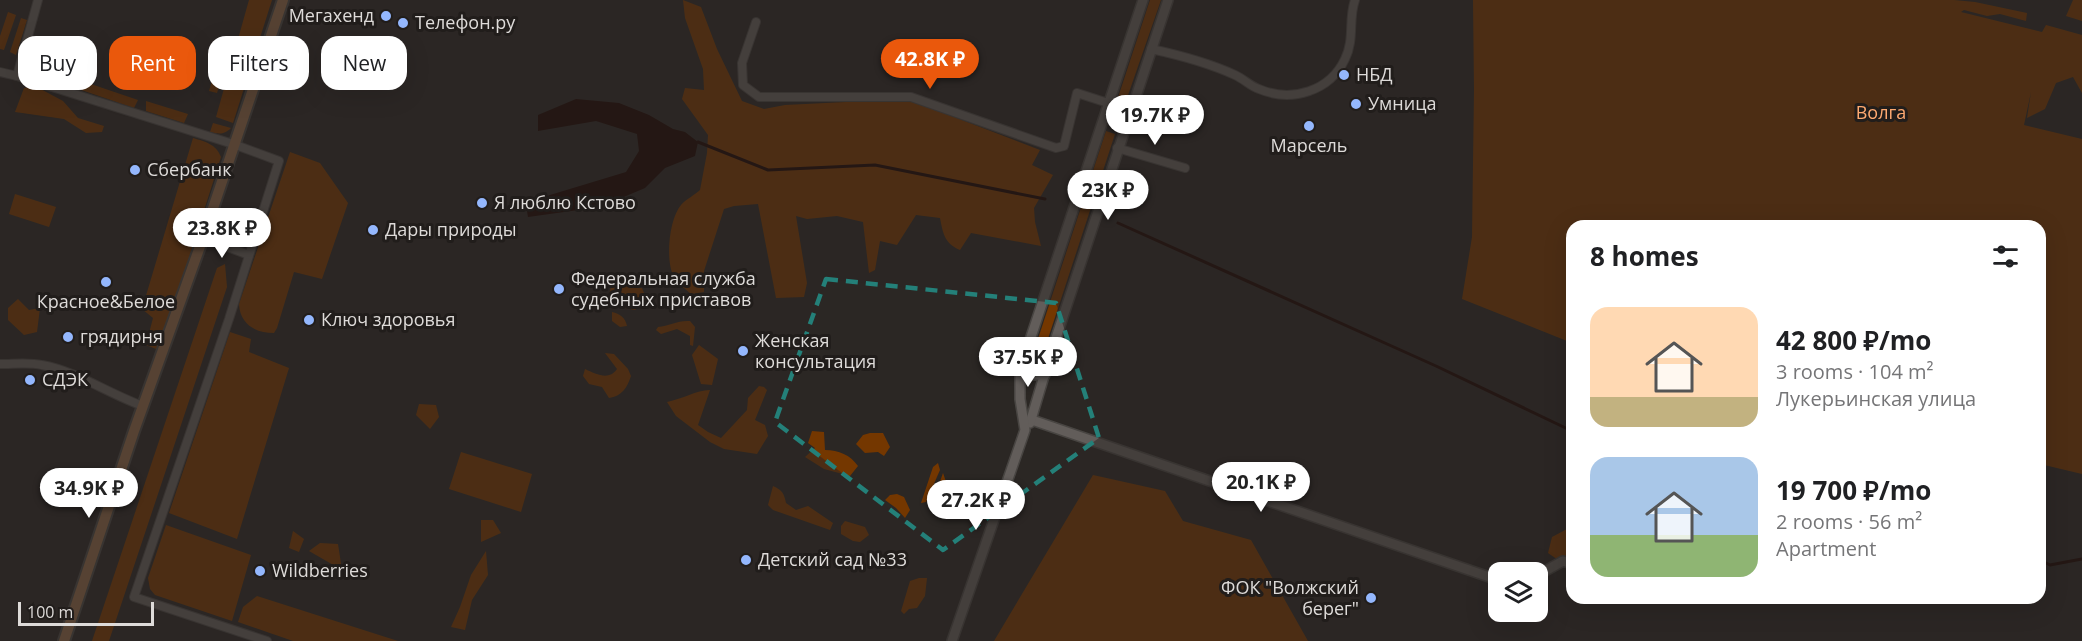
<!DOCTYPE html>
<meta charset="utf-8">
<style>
:root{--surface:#fff;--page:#f6f6f6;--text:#202124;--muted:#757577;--accent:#ea580c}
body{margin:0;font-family:"Open Sans",sans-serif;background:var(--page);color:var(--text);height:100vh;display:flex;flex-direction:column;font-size:22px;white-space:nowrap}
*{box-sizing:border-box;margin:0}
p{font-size:20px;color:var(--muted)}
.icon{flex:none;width:33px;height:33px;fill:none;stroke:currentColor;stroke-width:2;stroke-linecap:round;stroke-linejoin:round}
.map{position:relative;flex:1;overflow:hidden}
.details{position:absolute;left:1566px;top:220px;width:480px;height:384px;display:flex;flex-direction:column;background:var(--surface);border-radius:18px;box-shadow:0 6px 24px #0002}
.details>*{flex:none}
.hud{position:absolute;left:18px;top:36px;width:570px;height:54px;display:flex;gap:12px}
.buttons{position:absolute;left:1488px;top:562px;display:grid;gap:12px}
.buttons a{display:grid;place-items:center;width:60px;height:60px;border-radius:12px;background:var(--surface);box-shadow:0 6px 24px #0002;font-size:30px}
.scale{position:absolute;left:18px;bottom:15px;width:136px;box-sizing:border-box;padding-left:6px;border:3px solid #dedbd9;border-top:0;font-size:16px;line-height:21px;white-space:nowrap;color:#dedbd9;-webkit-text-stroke:4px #211d1b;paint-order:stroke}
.price{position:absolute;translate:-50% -51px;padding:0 14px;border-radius:21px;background:#fff;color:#222;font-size:20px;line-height:39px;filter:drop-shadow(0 2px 3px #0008)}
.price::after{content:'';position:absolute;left:50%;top:36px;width:18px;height:14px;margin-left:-9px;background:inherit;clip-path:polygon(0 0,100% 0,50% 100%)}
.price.on{background:var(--accent);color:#fff}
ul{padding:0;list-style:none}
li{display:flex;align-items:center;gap:18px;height:150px;padding:0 24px}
li span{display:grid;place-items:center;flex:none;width:168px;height:120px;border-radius:18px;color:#555}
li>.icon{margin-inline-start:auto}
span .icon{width:72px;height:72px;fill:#fffc;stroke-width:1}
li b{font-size:26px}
h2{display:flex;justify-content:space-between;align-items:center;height:72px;padding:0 24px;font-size:26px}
.tag{padding:0 21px;border-radius:18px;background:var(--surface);box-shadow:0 6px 24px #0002;font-size:21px;line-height:54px}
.tag.on{background:var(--accent);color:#fff}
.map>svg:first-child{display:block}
.green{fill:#743700}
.water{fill:#1c0600}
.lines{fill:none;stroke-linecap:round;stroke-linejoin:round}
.stream{stroke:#1c0600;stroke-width:3}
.minor-casing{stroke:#484542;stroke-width:10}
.tertiary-casing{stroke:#484542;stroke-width:12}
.secondary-casing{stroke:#484542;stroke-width:14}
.minor{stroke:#625d5a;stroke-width:8}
.tertiary{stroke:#625d5a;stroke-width:9}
.secondary{stroke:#8a6545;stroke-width:10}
.marked{fill:none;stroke:#248079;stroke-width:4.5;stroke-dasharray:12 8;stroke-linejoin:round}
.poi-dot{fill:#94b7fd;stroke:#211d1b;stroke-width:2}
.labels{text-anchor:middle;stroke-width:6;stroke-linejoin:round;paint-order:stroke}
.poi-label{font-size:18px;fill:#dedbd9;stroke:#211d1b;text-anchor:start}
.park-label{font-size:18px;fill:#ffaa71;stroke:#211d1b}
</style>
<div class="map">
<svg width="2082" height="641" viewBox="0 0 2082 641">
<rect width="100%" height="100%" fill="#2b2724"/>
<g class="green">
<polygon points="249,0 272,0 233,123 216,117"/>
<path d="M 683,0 L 701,7 L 717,49 L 742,101 L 764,109 L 785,105 L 907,99 L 1040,150 L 1032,165 L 1053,175 L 1034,208 L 1035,222 L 1041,246 L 971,233 L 960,250 C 944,243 943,233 940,218 L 916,215 L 897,245 L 880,241 L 875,270 L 869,273 L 863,222 L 837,216 L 807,219 L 796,216 L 807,283 L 804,297 L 776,298 L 758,204 L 734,206 L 724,209 L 704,271 L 704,292 L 691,294 C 685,289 678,283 674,277 C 665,261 669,219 681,205 C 686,199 695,195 700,190 L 707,153 L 708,135 L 682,99 L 685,88 L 704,90 L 703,69 L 685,18 Z"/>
<polygon points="1150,0 1161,0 1118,124 1110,122"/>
<polygon points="1473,0 1954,0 1975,2 2027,13 2026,21 2000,14 1987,16 1964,10 1961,12 2042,32 2046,25 2082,35 2082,93 2073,77 2056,83 2045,109 2027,118 2031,92 2024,125 2082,139 2082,474 2040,464 2040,226 1572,226 1572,343 1462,299 1472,237 1474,90"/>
<polygon points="2073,0 2082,0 2082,21 2066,16"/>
<polygon points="8,12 16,15 4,50 0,49 0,36"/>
<polygon points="21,18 27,20 16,55 10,52"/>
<polygon points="23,61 138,100 134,108 26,71"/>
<polygon points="216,67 224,70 217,93 209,91"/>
<polygon points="35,86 63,101 78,118 104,126 102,132 86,133 64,119 15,112 24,88"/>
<polygon points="146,101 188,114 184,123 146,111"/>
<path d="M 213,123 L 231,128 C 224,135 219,134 210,132 Z"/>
<polygon points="1106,131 1115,134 1044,351 1035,348"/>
<path d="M 193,138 C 206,142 216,144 221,157 L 165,333 L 156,349 L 146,345 L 153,318 L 142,309 Z"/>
<path d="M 290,152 L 320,163 L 348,203 L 322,279 L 294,272 L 277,328 L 274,333 C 255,333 240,324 239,304 Z"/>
<polygon points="15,194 56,207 49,227 9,214"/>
<polygon points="225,264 227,287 109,641 92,641 217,268"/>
<polygon points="619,283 633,288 642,288 644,293 642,305 635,310 625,308 609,295 611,286"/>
<polygon points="18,299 29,310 40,308 37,332 24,335 8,320 8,308"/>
<path d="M 612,312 C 620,314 625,317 627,326 L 620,327 L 612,321 Z"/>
<path d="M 690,321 L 695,327 L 693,346 L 690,345 L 690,336 L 677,329 L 661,334 L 656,330 L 658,327 C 669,326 678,320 690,321 Z"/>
<polygon points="230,332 251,339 249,352 289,368 237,539 169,513"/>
<polygon points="699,345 718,359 712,385 701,384 692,355"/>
<path d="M 605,353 L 614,354 L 628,369 L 631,376 C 627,388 622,396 609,398 L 602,387 L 589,384 L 583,376 L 585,369 C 596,374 609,381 617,369 Z"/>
<path d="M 759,386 L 764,387 L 767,390 L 755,420 L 765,425 L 768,436 L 757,454 L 724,449 L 710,442 L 676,416 L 667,402 C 683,399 696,390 710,390 L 698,425 L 708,432 L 721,438 L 747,410 L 748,398 Z"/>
<polygon points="419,404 436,405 439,417 430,429 416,415"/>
<path d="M 812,431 L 824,432 L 825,450 C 839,450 850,455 858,466 L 850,476 L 824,469 L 805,457 L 815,448 L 808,443 Z"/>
<polygon points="870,433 883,433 890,447 884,456 878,452 865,453 856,444 863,435"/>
<polygon points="461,452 532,474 521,512 449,489"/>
<polygon points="938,463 940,470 926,502 921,503 933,467"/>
<polygon points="943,473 951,496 942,501 933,501"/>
<polygon points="1093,475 1165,491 1183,521 1251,540 1308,641 994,641"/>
<path d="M 773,486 C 782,490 784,493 786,503 L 796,510 L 808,506 L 833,523 L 830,530 L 773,510 L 768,505 Z"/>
<polygon points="897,494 904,497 910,510 905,518 896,508 885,500 890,495"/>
<polygon points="965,497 970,497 980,504 980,509 972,512 966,504"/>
<polygon points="1572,507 1572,561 1570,556 1564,564 1548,553 1552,537 1567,529 1566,515"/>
<polygon points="481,520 493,520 501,533 481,542"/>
<polygon points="845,521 865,527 869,535 860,542 853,541 841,534 841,526"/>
<polygon points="166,525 251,555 232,621 155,595 150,589 148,578"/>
<polygon points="293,531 304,539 299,552 289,548"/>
<polygon points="320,543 338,544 342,570 309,551"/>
<polygon points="486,551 488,575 472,600 465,630 451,627 460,607 471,575"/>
<polygon points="919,578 927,578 925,596 917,608 909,609 904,614 901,611 910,581"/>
<polygon points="257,596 398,641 293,641 238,622 243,607"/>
</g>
<polygon class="water" points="576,99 619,103 649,115 673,129 685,132 698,142 695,156 665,168 645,188 600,207 528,217 526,205 550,195 626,172 639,151 637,134 596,121 538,131 538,115"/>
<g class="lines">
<g class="stream">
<polyline points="698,142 768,170 875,165 1045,199"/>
<polyline points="1118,223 1436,366 1572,431"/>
<polyline points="2040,560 2050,565 2082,559"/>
</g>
<g class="minor-casing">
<g id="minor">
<polyline points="38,0 17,76 233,144 279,161 229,319 134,597 267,641"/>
<polyline points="756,22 742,63 743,85 759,97 911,97 1056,148 1064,146 1077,93 1108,103"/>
<path d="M 1151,49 C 1179,55 1209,63 1235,75 C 1244,79 1250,86 1259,89 C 1292,103 1330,91 1345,59 C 1355,39 1348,19 1355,0"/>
<polyline points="0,72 17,76"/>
<polyline points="1117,148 1185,168"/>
<polyline points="203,238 249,255"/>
<path d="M 0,364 C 14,364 29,362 42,365 C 76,371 111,395 143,406"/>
</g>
</g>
<g class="tertiary-casing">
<g id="tertiary">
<polyline points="1020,370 1031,375 1045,375"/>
<polyline points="1032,420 1498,580"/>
<polyline points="1030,423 1050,356 1168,0"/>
<polyline points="1538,575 1563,561 1572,564"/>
<polyline points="952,641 1025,430 1020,399 1020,370 1143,0"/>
</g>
</g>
<g class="secondary-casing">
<polyline id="secondary" points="64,641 134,431 203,238 283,0"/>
</g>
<use href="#minor" class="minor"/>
<use href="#tertiary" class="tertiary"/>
<use href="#secondary" class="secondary"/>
</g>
<path d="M0 0H2082V641H0ZM 826,279 L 1056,303 L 1099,438 L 943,550 L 775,422 Z" fill="#2b2724" fill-opacity=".55" fill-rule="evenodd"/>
<path class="marked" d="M 826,279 L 1056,303 L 1099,438 L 943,550 L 775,422 Z"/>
<g class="poi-dot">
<circle cx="386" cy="16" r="6"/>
<circle cx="403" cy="23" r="6"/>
<circle cx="1344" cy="75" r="6"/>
<circle cx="1356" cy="104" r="6"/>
<circle cx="1309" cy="126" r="6"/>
<circle cx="135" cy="170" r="6"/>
<circle cx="482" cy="203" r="6"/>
<circle cx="373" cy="230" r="6"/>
<circle cx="106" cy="282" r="6"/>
<circle cx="559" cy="289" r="6"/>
<circle cx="309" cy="320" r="6"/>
<circle cx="68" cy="337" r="6"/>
<circle cx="743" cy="351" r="6"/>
<circle cx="30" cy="380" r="6"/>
<circle cx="746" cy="560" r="6"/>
<circle cx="260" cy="571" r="6"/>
<circle cx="1371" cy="598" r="6"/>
</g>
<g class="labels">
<g class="poi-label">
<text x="374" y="22" text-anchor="end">Мегахенд</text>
<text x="415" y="29">Телефон.ру</text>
<text x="1356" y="81">НБД</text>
<text x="1368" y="110">Умница</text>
<text x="1309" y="152" text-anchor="middle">Марсель</text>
<text x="147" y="176">Сбербанк</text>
<text x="494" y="209">Я люблю Кстово</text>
<text x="385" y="236">Дары природы</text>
<text x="571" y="285">Федеральная служба<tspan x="571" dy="21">судебных приставов</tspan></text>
<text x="106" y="308" text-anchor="middle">Красное&amp;Белое</text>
<text x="321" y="326">Ключ здоровья</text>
<text x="80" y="343">грядирня</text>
<text x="755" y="347">Женская<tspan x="755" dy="21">консультация</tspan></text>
<text x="42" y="386">СДЭК</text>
<text x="758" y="566">Детский сад №33</text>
<text x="272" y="577">Wildberries</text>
<text x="1359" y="594" text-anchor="end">ФОК "Волжский<tspan x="1359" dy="21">берег"</tspan></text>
</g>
<g class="park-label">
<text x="1881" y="119">Волга</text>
</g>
</g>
</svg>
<div class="buttons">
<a><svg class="icon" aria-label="layers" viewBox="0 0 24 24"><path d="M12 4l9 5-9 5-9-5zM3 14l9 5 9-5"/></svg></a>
</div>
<div class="scale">100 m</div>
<b class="price on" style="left:930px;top:90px">42.8K ₽</b>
<b class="price" style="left:1155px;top:146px">19.7K ₽</b>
<b class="price" style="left:1108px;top:221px">23K ₽</b>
<b class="price" style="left:222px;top:259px">23.8K ₽</b>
<b class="price" style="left:1028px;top:388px">37.5K ₽</b>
<b class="price" style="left:1261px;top:513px">20.1K ₽</b>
<b class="price" style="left:89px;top:519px">34.9K ₽</b>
<b class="price" style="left:976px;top:531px">27.2K ₽</b>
<div class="hud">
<a class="tag">Buy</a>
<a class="tag on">Rent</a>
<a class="tag">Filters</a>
<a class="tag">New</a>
</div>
<section class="details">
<h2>8 homes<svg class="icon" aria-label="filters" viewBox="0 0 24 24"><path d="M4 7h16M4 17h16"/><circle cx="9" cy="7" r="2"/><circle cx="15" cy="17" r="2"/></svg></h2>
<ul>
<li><span style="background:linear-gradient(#ffd9b3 75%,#c2b280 0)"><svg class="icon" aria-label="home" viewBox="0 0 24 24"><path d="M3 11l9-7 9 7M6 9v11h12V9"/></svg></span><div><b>42 800 ₽/mo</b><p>3 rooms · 104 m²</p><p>Лукерьинская улица</p></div></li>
<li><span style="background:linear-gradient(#a9c7e8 65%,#8fb573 0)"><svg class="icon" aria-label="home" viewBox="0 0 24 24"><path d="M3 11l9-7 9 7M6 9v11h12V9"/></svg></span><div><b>19 700 ₽/mo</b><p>2 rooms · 56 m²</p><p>Apartment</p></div></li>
</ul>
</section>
</div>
